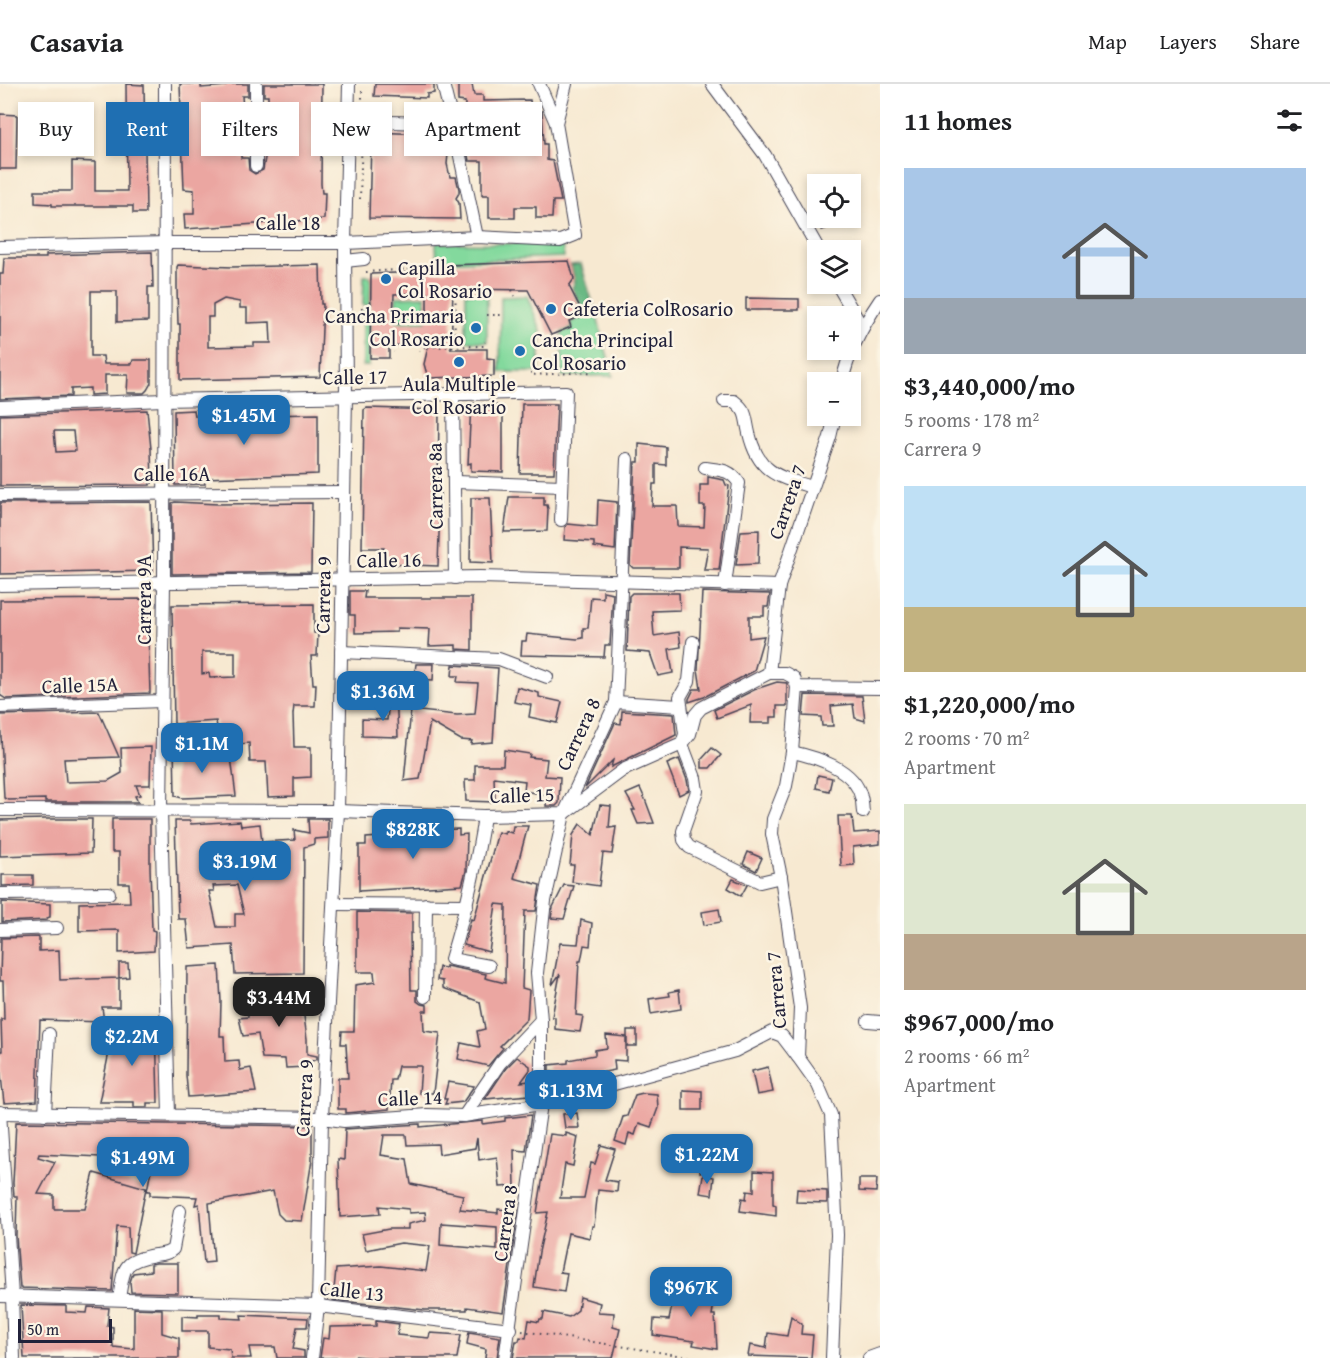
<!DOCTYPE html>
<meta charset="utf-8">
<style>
:root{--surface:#fff;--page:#f6f6f6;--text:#202124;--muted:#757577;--line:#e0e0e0;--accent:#1f6fb2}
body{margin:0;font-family:"Gentium Book Plus",serif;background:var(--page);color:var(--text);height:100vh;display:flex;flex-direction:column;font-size:22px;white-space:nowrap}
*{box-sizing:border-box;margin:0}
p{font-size:20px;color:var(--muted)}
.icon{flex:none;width:33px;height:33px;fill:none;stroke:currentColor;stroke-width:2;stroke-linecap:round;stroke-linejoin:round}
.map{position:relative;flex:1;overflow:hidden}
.side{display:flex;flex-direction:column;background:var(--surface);width:450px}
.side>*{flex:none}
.top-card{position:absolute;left:18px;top:18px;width:570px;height:54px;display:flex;gap:12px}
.fabs{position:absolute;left:807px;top:90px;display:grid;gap:12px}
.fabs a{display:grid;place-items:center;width:54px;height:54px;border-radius:0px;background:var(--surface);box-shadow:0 3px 9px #0003;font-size:30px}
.scale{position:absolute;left:18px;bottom:15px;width:94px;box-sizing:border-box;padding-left:6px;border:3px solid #22223b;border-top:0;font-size:16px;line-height:21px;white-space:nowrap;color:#22223b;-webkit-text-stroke:4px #fcf5e5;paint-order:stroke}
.price{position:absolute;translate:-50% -51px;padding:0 14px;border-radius:12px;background:var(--accent);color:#fff;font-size:20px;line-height:39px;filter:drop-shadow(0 2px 3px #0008)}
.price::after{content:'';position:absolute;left:50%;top:36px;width:18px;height:14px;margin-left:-9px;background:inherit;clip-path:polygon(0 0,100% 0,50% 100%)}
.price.selected{background:#222;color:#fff}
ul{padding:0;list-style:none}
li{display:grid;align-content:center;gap:12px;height:318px;padding:0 24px}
li span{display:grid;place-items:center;height:186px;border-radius:0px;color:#555}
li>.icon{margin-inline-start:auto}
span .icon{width:108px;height:108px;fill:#fffc;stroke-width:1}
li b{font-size:26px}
h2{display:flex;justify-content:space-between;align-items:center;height:72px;padding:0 24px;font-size:26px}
.tag{padding:0 21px;border-radius:0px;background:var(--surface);box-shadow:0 3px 9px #0003;font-size:21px;line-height:54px}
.tag.selected{background:var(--accent);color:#fff}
header{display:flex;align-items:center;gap:36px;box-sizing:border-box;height:84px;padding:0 30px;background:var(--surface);border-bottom:2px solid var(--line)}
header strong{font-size:28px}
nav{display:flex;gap:33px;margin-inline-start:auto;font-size:21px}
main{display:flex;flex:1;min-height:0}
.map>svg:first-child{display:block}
.green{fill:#83d99d;stroke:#527e6c;stroke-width:1.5}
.forest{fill:#6ab984;stroke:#466e60;stroke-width:1.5}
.building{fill:#eba6a1;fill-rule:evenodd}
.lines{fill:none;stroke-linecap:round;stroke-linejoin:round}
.minor-casing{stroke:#424052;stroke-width:14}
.path{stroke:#424052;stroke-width:2;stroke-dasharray:1.5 4.5;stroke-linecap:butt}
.minor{stroke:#fff;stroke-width:12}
.poi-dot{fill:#1f6fb2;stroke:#fcf5e5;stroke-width:2}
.labels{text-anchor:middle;stroke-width:5;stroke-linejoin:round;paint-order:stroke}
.street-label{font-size:20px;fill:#22223b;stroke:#fcf5e5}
.poi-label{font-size:20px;fill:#22223b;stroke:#fcf5e5;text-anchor:start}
</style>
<header>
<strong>Casavia</strong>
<nav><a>Map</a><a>Layers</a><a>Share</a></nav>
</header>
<main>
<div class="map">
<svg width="880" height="1274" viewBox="0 0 880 1274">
<rect width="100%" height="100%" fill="#fcf5e5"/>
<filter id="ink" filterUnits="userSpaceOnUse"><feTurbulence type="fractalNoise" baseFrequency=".0167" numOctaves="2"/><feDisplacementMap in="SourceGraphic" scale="12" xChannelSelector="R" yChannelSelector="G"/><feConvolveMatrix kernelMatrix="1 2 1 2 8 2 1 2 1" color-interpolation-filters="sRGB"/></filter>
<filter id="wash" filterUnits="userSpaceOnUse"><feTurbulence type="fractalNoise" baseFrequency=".008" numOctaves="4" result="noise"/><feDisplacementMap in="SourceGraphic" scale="24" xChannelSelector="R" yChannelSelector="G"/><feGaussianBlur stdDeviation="1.35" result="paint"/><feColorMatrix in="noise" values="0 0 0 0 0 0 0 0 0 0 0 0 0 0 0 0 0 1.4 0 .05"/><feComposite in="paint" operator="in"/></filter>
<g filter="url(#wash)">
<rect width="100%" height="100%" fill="#f7e9d1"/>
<g class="green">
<polygon points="436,159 562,160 564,173 437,178"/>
<polygon points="364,192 371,192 370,221 363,221"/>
<polygon points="487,208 487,258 466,257 466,209"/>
<polygon points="425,212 426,237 396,238 396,213"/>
<polygon points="527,212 541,246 539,288 500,288 501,213"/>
<polygon points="363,226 370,226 369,282 363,282"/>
<polygon points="596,229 613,292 562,292 562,248 572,244 570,238"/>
</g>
<polygon class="forest" points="581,180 595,227 585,231 572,204 575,198 571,181"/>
<g id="blocks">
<g class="building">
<polygon points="126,0 144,1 146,129 133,129 133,122 52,122 52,120 35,119 35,107 72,107 72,77 95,78 95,107 127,107"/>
<polygon points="180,0 201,0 201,4 226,2 226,0 248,0 248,12 242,12 243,25 210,27 211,49 241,48 241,74 248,74 249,86 255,90 263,86 266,68 267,49 264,49 264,39 268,39 268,12 264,12 264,0 322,0 321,100 322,109 325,109 324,135 185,145 184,130 194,130 194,106 184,105"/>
<polygon points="375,0 434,0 434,9 427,10 427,14 374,12"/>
<polygon points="458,0 472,0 474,11 483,11 483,17 530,16 531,27 542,27 544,60 547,60 547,76 553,77 561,117 553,117 552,134 536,134 536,123 515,123 515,134 489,134 489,111 482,111 482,77 469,77 464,51 465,18 458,17"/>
<polygon points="0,30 17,31 16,85 0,85"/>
<polygon points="374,48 447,51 449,60 447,80 450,93 456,93 459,105 459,109 456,114 459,119 460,135 369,134 371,58 374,57"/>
<polygon points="817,134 827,134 831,143 822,146"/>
<polygon points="152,168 153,203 148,203 148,237 117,238 117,207 91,207 91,272 103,272 104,280 132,280 133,276 151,276 151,299 147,306 144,309 127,309 128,291 105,291 105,310 90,311 90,304 71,305 71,312 0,315 0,190 3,190 4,174 46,174 46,171"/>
<path d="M 569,177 L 574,195 L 569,202 L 584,231 L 569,237 L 571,243 L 551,251 L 528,206 L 453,205 L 451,265 L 487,265 L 487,274 L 494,275 L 494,292 L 428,294 L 424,280 L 429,259 L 389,262 L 389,274 L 370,274 L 371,190 L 447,187 L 446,181 ZM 427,209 L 427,238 L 393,240 L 394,210 Z"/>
<path d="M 178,181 L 232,183 L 320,181 L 321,220 L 323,220 L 320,293 L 180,296 L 180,240 L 178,240 L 177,204 L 177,183 ZM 224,215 L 240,218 L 240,224 L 247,224 L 247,239 L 270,238 L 271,259 L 254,259 L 254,262 L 208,263 L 208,233 L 213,233 L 213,221 Z"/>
<polygon points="746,214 799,215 799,226 746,226"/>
<polygon points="471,319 503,322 503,388 471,387 471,379 468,380"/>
<polygon points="522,320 557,320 554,389 520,389"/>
<polygon points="367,324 439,326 438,409 440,408 440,419 438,482 384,480 384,464 362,464 364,326"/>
<path d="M 147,326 L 151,365 L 152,399 L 150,399 L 150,401 L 0,402 L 0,331 ZM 54,347 L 73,347 L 75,367 L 56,368 Z"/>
<polygon points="194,326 195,332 318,330 318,390 204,394 205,400 175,401 174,327"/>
<polygon points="639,360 666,363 666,381 656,380 656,400 653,400 652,422 677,422 678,442 704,443 705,422 700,422 700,401 708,401 708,393 724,396 726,401 729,402 719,486 704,486 708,464 679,463 679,484 633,484 630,481 635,378 639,378"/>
<polygon points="509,413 544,413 544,421 547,421 548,425 547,447 504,448"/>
<polygon points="471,414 490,414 493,479 470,478"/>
<polygon points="598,416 617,418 615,466 594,463 594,458 564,456 565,443 568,440 597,443"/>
<polygon points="151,418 153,487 0,490 0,419"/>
<polygon points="175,418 218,420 312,419 311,488 172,490 172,419"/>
<polygon points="759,446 758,480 736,481 741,447"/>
<polygon points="350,507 365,507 364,514 472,514 472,566 456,565 456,561 429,562 430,545 397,544 397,548 355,549 355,531 350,531"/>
<polygon points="603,507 613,509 610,561 605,561 604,573 521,571 522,557 526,557 527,550 577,555 583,554 583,544 588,544 591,513 603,514"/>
<polygon points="702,508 770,510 768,523 764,523 764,532 749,532 749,554 764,552 754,587 704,613 689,618 689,615 694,605 701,605 698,585"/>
<polygon points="632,509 679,509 680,526 652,527 654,552 679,548 681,563 669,565 673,589 658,592 650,569 627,567 629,512"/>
<polygon points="147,515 150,609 6,615 0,611 0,516"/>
<path d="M 314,520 L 314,549 L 318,549 L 317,572 L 311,572 L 313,600 L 316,600 L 315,622 L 294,622 L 293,630 L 294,663 L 311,663 L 311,693 L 294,694 L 294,712 L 268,713 L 266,678 L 250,678 L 249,659 L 220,662 L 216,637 L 174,640 L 172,521 ZM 202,568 L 235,568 L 235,593 L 210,594 L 209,589 L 202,590 Z"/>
<polygon points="416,580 434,580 433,596 414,595"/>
<polygon points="453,581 498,584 493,658 471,660 472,657 461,656 430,638 420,695 404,697 411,626 457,631 475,630 478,599 457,598 458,592 452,592"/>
<polygon points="777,598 787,599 787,622 777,622 777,633 771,633 771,639 750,639 751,621 717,634 714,626 756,605"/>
<polygon points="517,603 539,609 539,613 562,618 557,639 529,633 531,621 514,618"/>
<polygon points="390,607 396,607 398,653 362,652 362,635 387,636"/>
<polygon points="805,611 862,612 865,637 855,634 853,620 831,622 833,642 822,642 821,633 803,632"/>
<polygon points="622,627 674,630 676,651 611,683 613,676 585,704 615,639 621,640"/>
<polygon points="99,628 119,673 64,675 66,698 108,697 122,689 121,664 151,663 150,701 136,701 140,711 135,712 138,718 45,718 45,715 9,716 4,714 0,631"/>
<polygon points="195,659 195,671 231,673 236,712 182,714 175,712 174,660"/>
<polygon points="712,664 721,671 710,684 702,684 702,675"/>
<polygon points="504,666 530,670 529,673 547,675 545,692 560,693 559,719 556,722 546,722 547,711 524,707 525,697 494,693 495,718 466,717 465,696 475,696 475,681 503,681"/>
<polygon points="679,675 687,696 689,706 679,711 667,680"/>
<polygon points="818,691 832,694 829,707 816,704"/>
<polygon points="640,704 645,715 654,739 638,740 632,726 635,726 626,710"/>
<polygon points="600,721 611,722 609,744 616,743 612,770 603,769 599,802 572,798 574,781 570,781 573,751 580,740 593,751"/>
<polygon points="838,732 852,732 854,749 880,747 880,760 853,763 854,781 841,782"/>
<polygon points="46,735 92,735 91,769 0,772 0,736"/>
<polygon points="112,735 150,735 150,783 152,846 155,847 154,867 119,869 119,846 79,847 79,819 130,818 129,799 119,799 119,768 112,768"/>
<path d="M 308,735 L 328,735 L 328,754 L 314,755 L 314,760 L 304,763 L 303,889 L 235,890 L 233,861 L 189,864 L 186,835 L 178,835 L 175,737 L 190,737 L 191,740 L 240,737 L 241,742 L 260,740 L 262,758 L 295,756 L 294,746 L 309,749 ZM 237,801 L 244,830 L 235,830 L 235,843 L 217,843 L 209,807 L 214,807 L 213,802 Z"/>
<polygon points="513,742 528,742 514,794 540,801 536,827 525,827 522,904 529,906 527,935 500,962 503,964 488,982 458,975 461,959 480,963 477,947 485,945 480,918 443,904 443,897 437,896 439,883 446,884 446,882 486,890 485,894 505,899 506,821 496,820 489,868 464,861 471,835 474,836 498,748 505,750 505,747 512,749"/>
<polygon points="459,745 459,751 467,750 466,787 462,801 359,807 359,761 366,761 366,754 380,753 380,747"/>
<polygon points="748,768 762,774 756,787 743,780"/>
<polygon points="2,791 33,791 33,801 2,802"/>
<polygon points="733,795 747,801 741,812 728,804"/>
<polygon points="564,801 574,802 564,835 551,834 553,823"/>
<polygon points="2,818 50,820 50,833 47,834 47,836 2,838"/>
<polygon points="719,825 721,838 704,841 702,828"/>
<polygon points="357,828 412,829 412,849 410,849 411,906 417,906 417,917 421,920 427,921 427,927 423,927 424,947 440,949 433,1009 419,1009 421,982 398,982 395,996 391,996 389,1025 346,1029 346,1025 338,1025 338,994 348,994 346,960 341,960 342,947 354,947 355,901 375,898 374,888 357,888"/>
<polygon points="581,836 592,839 590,862 584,861 581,877 579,877 576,931 583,932 580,948 555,945 555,933 552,933 560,890 552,901 560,859 578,860"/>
<polygon points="39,853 39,867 59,866 60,896 119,894 119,879 128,879 129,893 119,894 119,923 102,923 104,938 40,936 37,1017 4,1019 0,983 0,967 2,967 1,935 4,935 3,897 0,897 1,854"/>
<polygon points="219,881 221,918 220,952 224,952 225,978 239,977 240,986 251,984 256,1008 188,1013 186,991 187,883"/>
<polygon points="679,906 681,925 651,930 649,915 670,912 669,908"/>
<polygon points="298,908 301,909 307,955 307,970 317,972 317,975 307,979 306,983 286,984 285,975 262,974 258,950 243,952 239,934 248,933 247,916"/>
<polygon points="136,940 156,941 158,1019 147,1019 147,1023 134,1023 134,1018 99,1018 114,943 136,944"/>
<rect x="627" y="946" width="10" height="16"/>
<polygon points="606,951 626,953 626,977 614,976 615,986 558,997 559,988 549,987 549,981 568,979 568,976 595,971 595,966 607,964"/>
<polygon points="517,973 530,982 530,986 521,998 529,997 529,1011 485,1015 506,984"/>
<polygon points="768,983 773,1008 757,1011 752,987"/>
<polygon points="448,998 474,1002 463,1018 445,1020 447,1015 444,1015"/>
<polygon points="683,1006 702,1007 702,1026 683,1026"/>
<polygon points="643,1009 657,1010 658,1024 651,1043 639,1039 635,1051 629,1049 626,1061 615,1057 623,1033 627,1032 635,1011"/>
<polygon points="577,1029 579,1044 565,1044 563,1030"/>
<path d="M 531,1031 L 526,1067 L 514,1066 L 515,1102 L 500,1103 L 497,1073 L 479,1076 L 477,1054 L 475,1064 L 439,1070 L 438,1060 L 407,1061 L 406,1051 L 384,1051 L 381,1071 L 407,1075 L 411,1100 L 463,1111 L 460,1125 L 498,1129 L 498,1125 L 518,1127 L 503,1228 L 467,1223 L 467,1226 L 425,1226 L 333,1216 L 336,1185 L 381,1182 L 426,1187 L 430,1162 L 401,1159 L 366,1166 L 362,1150 L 389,1145 L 408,1145 L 408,1140 L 426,1136 L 425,1128 L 409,1129 L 409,1125 L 379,1122 L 380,1130 L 340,1133 L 338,1075 L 344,1076 L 345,1045 L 420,1040 L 420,1043 L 483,1037 L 483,1040 L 505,1037 L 505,1034 ZM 441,1139 L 497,1143 L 497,1166 L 440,1161 Z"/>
<polygon points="16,1038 312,1042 312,1076 302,1137 284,1136 278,1130 273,1107 209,1119 214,1178 204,1179 199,1120 195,1121 197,1113 150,1111 150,1107 147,1107 153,1075 146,1075 146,1070 121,1069 121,1074 39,1070 38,1073 55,1078 38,1110 54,1111 54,1125 85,1125 94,1089 146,1104 133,1169 129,1168 128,1143 117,1142 112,1207 20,1204 16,1152 17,1112 14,1112 13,1099"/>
<polygon points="566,1049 578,1053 573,1082 565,1080 560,1114 584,1114 591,1079 595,1080 601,1061 615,1065 605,1096 618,1098 617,1108 598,1106 594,1142 592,1142 590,1154 568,1149 560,1188 567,1189 564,1208 534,1203 539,1168 548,1128 537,1129 550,1050 566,1052"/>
<polygon points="702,1075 712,1076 710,1089 700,1088"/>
<polygon points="754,1087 773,1088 773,1120 776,1121 776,1132 740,1127 742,1114 746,1115 747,1107 754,1108"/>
<polygon points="703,1091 714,1093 712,1111 700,1109"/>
<polygon points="859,1095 877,1095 876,1108 859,1107"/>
<polygon points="797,1105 827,1107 827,1119 796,1118"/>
<polygon points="156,1179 178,1179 178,1209 131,1208 130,1198 133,1189 151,1187 151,1180"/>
<polygon points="690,1197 716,1207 712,1231 715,1231 717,1265 693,1261 694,1257 653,1251 654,1235 669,1236 674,1212 688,1214"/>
<polygon points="580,1213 600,1219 598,1228 614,1229 613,1243 620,1245 613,1274 513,1274 516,1257 519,1257 520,1253 526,1254 529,1236 539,1238 540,1235 543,1235 544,1228 569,1233 578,1226"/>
<polygon points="21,1221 66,1222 66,1228 87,1229 88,1223 109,1224 107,1242 113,1243 113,1263 134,1265 134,1224 162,1225 162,1249 179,1254 179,1274 24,1274"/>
<polygon points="198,1230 221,1230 221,1234 242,1235 241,1231 308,1234 307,1243 297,1243 293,1265 304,1267 304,1274 277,1274 275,1263 249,1263 251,1274 231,1274 230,1265 208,1263 208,1247 182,1247 182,1232 198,1233"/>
<polygon points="791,1232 802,1240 801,1250 813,1251 811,1274 748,1272 750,1261 766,1264 768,1249 787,1252"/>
<polygon points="376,1237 399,1240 397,1251 429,1254 430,1249 461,1251 457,1274 375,1274 355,1272 355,1274 320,1274 323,1254 329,1255 330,1243 376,1242"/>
<polygon points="469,1248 500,1253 497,1274 485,1274 486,1265 467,1260"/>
</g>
</g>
</g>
<g filter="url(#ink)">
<use href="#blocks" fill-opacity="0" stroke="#424052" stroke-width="1.5"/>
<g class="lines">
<g class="minor-casing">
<g id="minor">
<polyline points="165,0 164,499 161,726 169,1031"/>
<polyline points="443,0 456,53 477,153"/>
<polyline points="712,0 765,71 819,166"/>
<polyline points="348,37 430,39"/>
<polyline points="556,39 566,0"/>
<polyline points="256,82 256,0"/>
<polyline points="0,163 166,159 345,159 477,153 560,157 575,151 556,39 539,0"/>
<polyline points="345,177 364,175"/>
<polyline points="837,200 862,243"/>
<path d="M 842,298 C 848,268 863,241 880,216"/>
<polyline points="453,309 455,494"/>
<path d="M 724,317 L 734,317 C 748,328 745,333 749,349 C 758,389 778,393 812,403"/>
<polyline points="0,323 163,316 566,308 561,436"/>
<path d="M 705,384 C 720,386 730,385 739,399 L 725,501"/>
<polyline points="456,398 562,402"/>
<polyline points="0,411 344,408"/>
<polyline points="0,501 480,493 779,502"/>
<polyline points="693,558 689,597 680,613 685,650 682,660 695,694 697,707 683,747 684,756 689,763 760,798 781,793"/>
<polyline points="341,568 499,575 547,593"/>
<polyline points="769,589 779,502 830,353 835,332"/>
<polyline points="797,603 792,668 786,702 773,735 772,750 781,793 800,924 798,973"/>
<polyline points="616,618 680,622"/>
<polyline points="0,623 162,617"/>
<path d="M 792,668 C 816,673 855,685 861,713 C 863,718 862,723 863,728"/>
<polyline points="0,726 338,727 484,732 564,730 623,686 682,660 690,650 695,631 701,624 769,589 785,589 794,594 797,603 880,604"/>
<path d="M 484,732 C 477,781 465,828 451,875 L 489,882"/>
<polyline points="0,810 109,809"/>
<polyline points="334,820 467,821"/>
<polyline points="0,846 57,844"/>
<polyline points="425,913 426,820"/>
<polyline points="868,937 880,938"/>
<polyline points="0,1028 12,1212 14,1274"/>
<polyline points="0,1029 322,1034 344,1037 427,1031 464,1032 541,1020 735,967 772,948 782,952 798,973 818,1001 831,1031 837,1151 832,1274"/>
<polyline points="45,1030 49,950"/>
<polyline points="464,1032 500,979 541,936"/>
<polyline points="0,1212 318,1222 511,1245"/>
<path d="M 117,1215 L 119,1215 C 124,1185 121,1177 155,1171 C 162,1170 168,1170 173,1165 L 180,1127"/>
<polyline points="312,1274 318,1222 322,1034 338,727 346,313 345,159 349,0"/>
<polyline points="505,1274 541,1020 541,936 537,889 545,817 564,730 616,618 627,375"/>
<polyline points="869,1274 880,1270"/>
</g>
</g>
<g class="path">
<polyline points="362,7 362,25"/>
<polyline points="360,115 362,49"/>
<polyline points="366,188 440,183 440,185"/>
<polyline points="512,206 515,212"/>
<polyline points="478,209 478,204"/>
<polyline points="361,224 371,224"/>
<polyline points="394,225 396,225"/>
<polyline points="487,231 501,231"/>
<polyline points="424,260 425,263 484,262 485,258"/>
<polyline points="393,262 394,268"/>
<polyline points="450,265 454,262 456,205"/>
<polyline points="419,267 425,263"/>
<polyline points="531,288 531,291 593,288"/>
<polyline points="522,1247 697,1274"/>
</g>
<use href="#minor" class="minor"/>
</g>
</g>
<g class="poi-dot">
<circle cx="386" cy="195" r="6"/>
<circle cx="551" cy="225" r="6"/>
<circle cx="476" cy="244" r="6"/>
<circle cx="520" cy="267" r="6"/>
<circle cx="459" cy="278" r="6"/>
</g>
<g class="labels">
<g class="street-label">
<text x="288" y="146">Calle 18</text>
<text transform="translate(355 293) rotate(-1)" y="7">Calle 17</text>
<text x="172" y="397">Calle 16A</text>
<text transform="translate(435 402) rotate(-91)" y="7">Carrera 8a</text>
<text transform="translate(787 418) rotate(-71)" y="7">Carrera 7</text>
<text transform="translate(389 476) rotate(-1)" y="7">Calle 16</text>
<text transform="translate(323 511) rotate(-89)" y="7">Carrera 9</text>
<text transform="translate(144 516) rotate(-90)" y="7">Carrera 9A</text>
<text transform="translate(80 601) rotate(-2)" y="7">Calle 15A</text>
<text transform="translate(578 650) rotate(-65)" y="7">Carrera 8</text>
<text transform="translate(522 711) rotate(-2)" y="7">Calle 15</text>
<text transform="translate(776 906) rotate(-95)" y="7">Carrera 7</text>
<text transform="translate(304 1014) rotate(-87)" y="7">Carrera 9</text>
<text transform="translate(410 1014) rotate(-2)" y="7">Calle 14</text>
<text transform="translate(505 1139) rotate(-82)" y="7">Carrera 8</text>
<text transform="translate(352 1207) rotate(6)" y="7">Calle 13</text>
</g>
<g class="poi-label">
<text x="398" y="191">Capilla<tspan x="398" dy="23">Col Rosario</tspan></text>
<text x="563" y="232">Cafeteria ColRosario</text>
<text x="464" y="239" text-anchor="end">Cancha Primaria<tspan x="464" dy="23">Col Rosario</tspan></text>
<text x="532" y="263">Cancha Principal<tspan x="532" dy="23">Col Rosario</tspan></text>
<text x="459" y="307" text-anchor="middle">Aula Multiple<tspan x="459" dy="23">Col Rosario</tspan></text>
</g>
</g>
</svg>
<div class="fabs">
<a><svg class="icon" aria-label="locate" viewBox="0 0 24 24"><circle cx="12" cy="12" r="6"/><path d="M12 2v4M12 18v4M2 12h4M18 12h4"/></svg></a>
<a><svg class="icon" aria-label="layers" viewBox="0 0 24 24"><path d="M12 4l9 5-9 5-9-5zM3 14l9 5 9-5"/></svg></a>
<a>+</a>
<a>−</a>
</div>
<div class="scale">50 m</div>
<b class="price" style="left:244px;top:362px">$1.45M</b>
<b class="price" style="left:383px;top:638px">$1.36M</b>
<b class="price" style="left:202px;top:690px">$1.1M</b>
<b class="price" style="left:413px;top:776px">$828K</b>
<b class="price" style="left:245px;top:808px">$3.19M</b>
<b class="price selected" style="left:279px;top:944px">$3.44M</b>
<b class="price" style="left:132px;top:983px">$2.2M</b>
<b class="price" style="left:571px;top:1037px">$1.13M</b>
<b class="price" style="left:707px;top:1101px">$1.22M</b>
<b class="price" style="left:143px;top:1104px">$1.49M</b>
<b class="price" style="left:691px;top:1234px">$967K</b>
<div class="top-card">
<a class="tag">Buy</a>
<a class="tag selected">Rent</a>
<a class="tag">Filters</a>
<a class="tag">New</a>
<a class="tag">Apartment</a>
</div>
</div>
<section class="side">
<h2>11 homes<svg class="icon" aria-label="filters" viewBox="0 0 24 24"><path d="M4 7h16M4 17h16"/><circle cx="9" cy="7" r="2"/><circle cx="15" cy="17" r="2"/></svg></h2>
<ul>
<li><span style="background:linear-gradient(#a9c7e8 70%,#9aa5b1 0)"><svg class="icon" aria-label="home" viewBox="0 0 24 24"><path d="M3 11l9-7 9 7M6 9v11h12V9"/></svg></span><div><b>$3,440,000/mo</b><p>5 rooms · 178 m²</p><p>Carrera 9</p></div></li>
<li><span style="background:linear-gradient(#bfe0f5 65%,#c2b280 0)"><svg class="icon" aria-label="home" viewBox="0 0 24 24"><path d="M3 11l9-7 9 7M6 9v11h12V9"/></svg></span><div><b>$1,220,000/mo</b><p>2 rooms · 70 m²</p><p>Apartment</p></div></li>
<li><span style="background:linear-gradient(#dfe7d0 70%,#b9a48a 0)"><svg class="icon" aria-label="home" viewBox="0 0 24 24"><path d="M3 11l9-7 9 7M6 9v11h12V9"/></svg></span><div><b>$967,000/mo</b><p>2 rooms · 66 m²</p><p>Apartment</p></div></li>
</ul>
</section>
</main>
